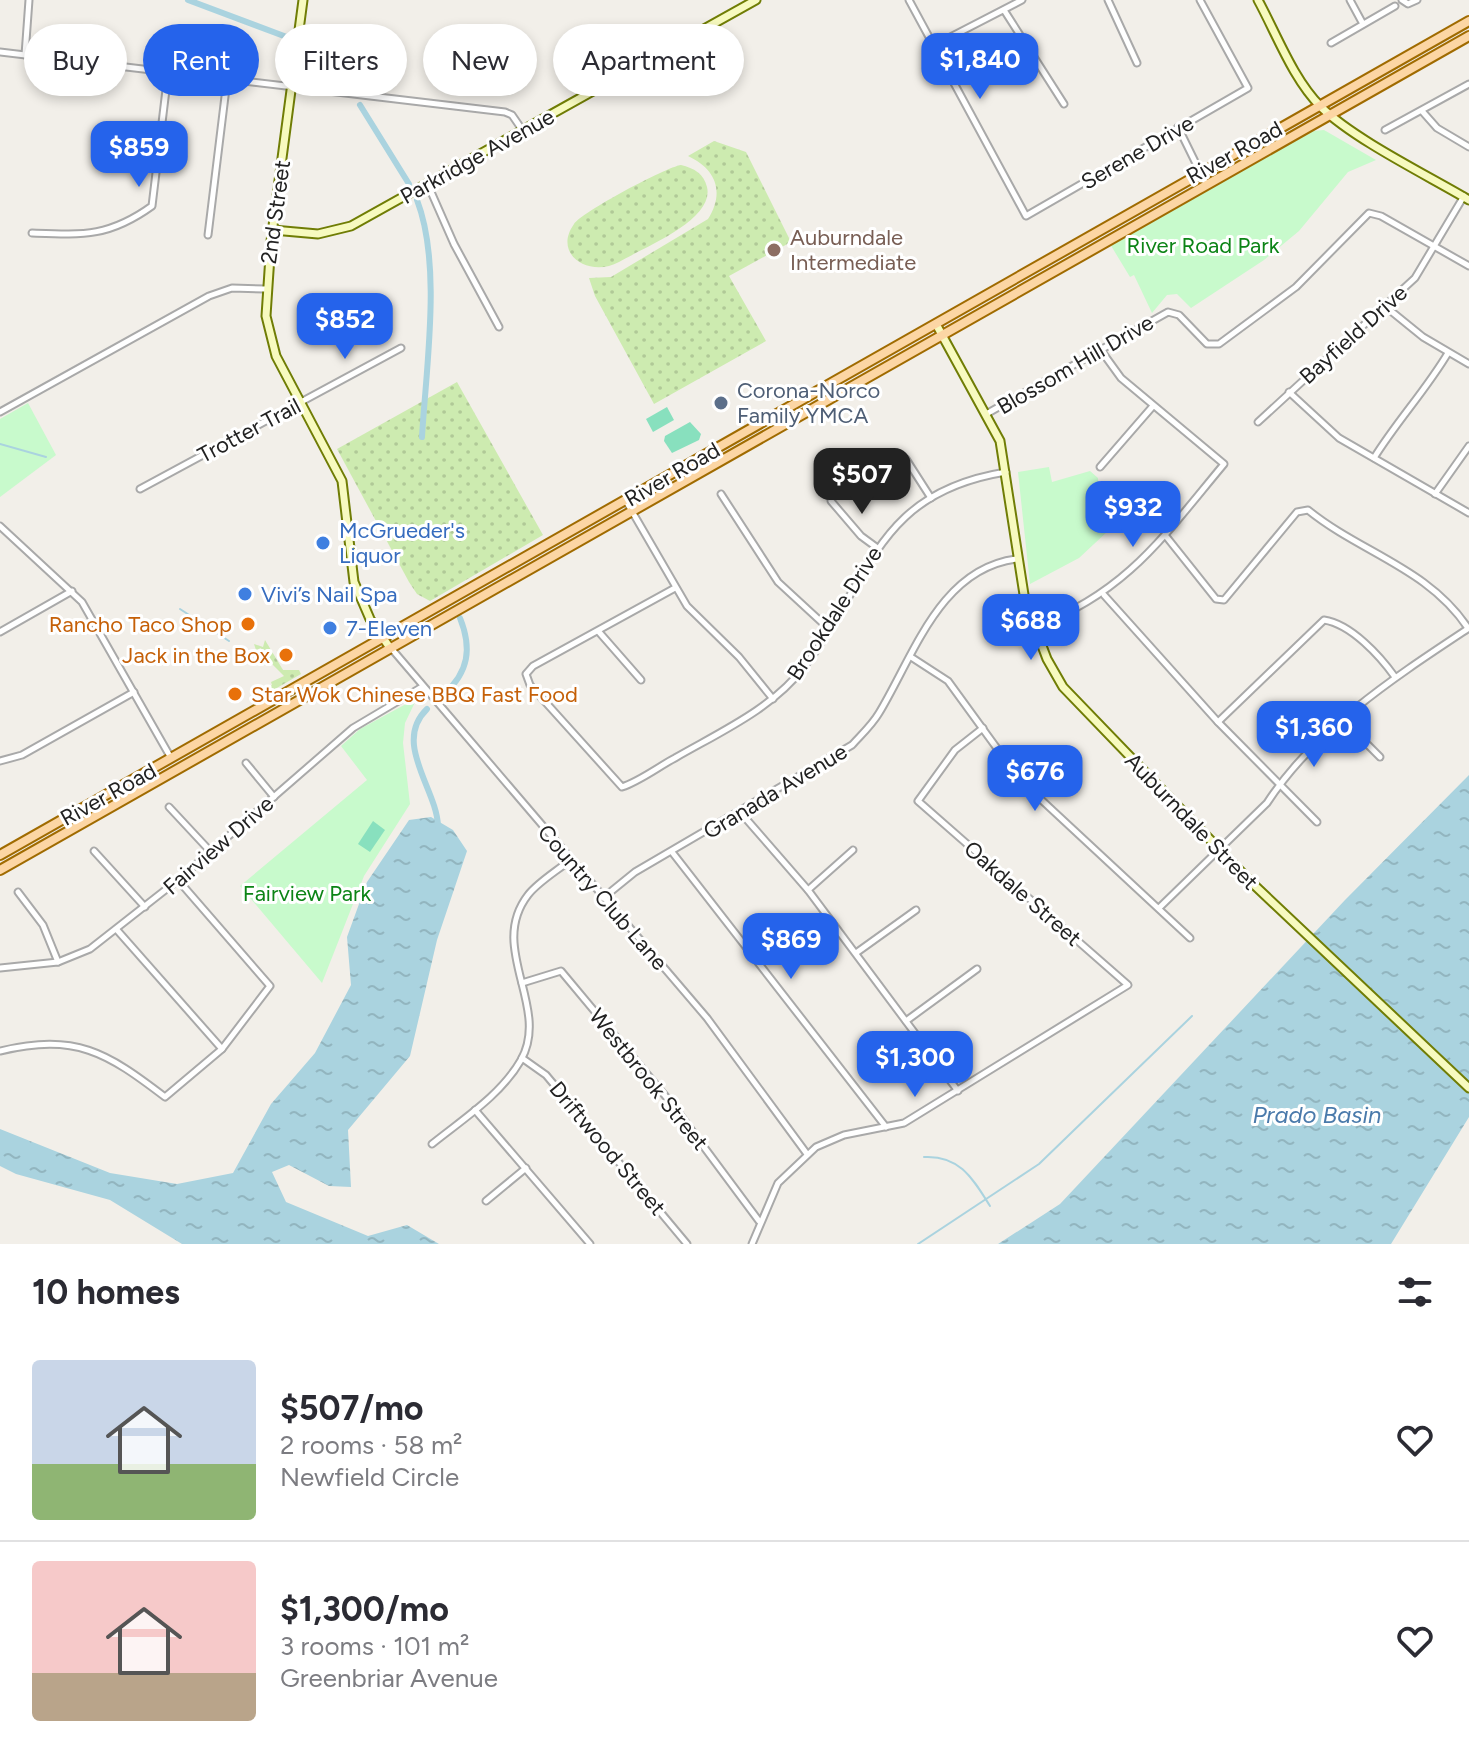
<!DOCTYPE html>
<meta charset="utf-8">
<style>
:root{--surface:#fff;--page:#f2f2f3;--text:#2b2b33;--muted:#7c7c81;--line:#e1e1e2;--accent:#2563eb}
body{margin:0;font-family:Figtree,sans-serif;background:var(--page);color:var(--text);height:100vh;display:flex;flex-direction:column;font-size:30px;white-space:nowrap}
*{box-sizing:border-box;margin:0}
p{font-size:26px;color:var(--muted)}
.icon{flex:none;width:44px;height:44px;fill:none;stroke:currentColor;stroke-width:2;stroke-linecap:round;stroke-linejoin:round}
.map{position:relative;height:1244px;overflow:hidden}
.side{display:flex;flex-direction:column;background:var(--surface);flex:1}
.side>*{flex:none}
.guide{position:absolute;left:24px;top:24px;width:800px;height:72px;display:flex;gap:16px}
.price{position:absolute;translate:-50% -68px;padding:0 18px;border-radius:16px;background:var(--accent);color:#fff;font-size:26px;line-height:52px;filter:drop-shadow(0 2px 4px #0008)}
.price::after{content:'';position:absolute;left:50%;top:48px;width:24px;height:18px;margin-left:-12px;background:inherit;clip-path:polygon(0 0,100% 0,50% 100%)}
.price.on{background:#222;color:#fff}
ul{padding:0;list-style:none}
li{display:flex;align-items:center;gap:24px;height:200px;padding:0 32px}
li+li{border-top:2px solid var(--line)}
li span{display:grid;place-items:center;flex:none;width:224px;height:160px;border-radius:8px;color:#555}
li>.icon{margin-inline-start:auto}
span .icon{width:96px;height:96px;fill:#fffc;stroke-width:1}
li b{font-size:34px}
h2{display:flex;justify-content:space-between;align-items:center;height:96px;padding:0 32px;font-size:34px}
.chip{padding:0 28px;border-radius:36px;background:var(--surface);box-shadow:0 4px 12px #0003;font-size:28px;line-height:72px}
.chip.on{background:var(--accent);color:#fff}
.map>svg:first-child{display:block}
.grass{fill:url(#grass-dots)}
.park{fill:#c8facc}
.pitch{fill:#88e0be}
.water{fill:url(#water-ripples)}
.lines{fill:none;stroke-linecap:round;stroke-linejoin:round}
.stream{stroke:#aad3df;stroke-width:2}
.canal{stroke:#aad3df;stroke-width:6}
.street-casing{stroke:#a9a9a9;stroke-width:9}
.secondary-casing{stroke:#707d05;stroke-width:11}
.primary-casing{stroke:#a06b00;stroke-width:12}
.street{stroke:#fff;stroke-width:5}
.secondary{stroke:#f7fabf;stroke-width:7}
.primary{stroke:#fcd6a4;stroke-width:8}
.education-dot{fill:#8d6e63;stroke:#fff;stroke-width:3}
.service-dot{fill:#5c6f8a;stroke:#fff;stroke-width:3}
.shop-dot{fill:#3f7fe0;stroke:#fff;stroke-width:3}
.food-dot{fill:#e8710a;stroke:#fff;stroke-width:3}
.labels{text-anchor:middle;stroke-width:6;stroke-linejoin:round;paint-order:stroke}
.street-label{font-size:22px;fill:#222;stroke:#fff}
.education-label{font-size:22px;fill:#785e54;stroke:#fff;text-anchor:start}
.park-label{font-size:22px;fill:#0c8416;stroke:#fff}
.service-label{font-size:22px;fill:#4e5e75;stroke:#fff;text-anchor:start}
.shop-label{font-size:22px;fill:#366cbe;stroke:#fff;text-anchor:start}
.food-label{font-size:22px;fill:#c56008;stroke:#fff;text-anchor:end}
.water-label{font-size:24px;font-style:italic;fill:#4a7aab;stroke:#fff}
</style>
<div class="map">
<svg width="1469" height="1244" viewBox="0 0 1469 1244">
<defs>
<pattern id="grass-dots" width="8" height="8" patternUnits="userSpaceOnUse" patternTransform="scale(2)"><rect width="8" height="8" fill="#cdebb0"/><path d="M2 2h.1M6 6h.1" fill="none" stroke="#b0c997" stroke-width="1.8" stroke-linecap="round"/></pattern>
<pattern id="water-ripples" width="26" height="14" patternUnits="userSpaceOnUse" patternTransform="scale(2)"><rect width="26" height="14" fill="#aad3df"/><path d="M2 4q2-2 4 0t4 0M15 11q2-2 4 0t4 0" fill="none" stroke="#92b5bf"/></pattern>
</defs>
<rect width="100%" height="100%" fill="#f2efe9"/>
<g class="grass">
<path d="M 714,141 L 746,152 L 791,242 L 729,276 L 766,341 L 654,404 L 595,296 L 589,278 L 611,277 L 708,219 C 725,192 716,169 688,156 Z"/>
<path d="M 681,165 C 694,168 704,174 707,187 C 715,220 643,248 619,262 C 590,278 552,255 574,224 C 582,212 666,167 681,165 Z"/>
<polygon points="457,382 543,535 430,601 417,594 409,582 337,449"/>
<polygon points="265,640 283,670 299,670 301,674 263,696 258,690 263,691 272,685 271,682 284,676 264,656 261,648 256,650 254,644 263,647"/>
</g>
<g class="park">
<polygon points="1324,130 1376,160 1348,172 1299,231 1264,260 1191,308 1177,294 1167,295 1152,313 1134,275 1130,277 1110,244 1313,131"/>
<polygon points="28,403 56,455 0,497 0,419"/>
<polygon points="1049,467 1052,482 1090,471 1098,478 1099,496 1124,516 1079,558 1030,584 1018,472"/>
<polygon points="417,698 405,723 403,743 410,804 364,876 322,983 240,886 367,780 341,746 360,729"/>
</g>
<g class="pitch">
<polygon points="667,407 674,420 653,432 646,419"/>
<polygon points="690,422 701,434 699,440 672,453 664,441 665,436"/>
<polygon points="373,821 385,830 370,852 358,844"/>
</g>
<g class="water">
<polygon points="1469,775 1469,1117 1391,1244 998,1244 1060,1204 1345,900"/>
<polygon points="431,817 453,830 467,851 437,940 410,1056 348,1130 351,1187 329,1186 289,1165 272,1172 286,1202 368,1236 407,1225 439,1244 182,1244 110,1200 16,1174 0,1166 0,1129 110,1173 177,1184 233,1173 271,1104 315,1053 351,985 347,937 367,882 409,820"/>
</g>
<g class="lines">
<g class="stream">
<polyline points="0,444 46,457"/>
<polyline points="180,609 229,641"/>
<path d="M 924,1157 C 960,1155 973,1179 990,1206"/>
<polyline points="918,1244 1039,1164 1192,1016"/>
</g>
<g class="canal">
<polyline points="188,0 292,39"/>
<polyline points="308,47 330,61 347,86"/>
<polyline points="360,105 409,184"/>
<path d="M 417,200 C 442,265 426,367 422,437"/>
<path d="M 444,694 C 469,672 472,648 460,618"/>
<path d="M 427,709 C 392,743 437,789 438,826"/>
</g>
<g class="street-casing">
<g id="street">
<polyline points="909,0 1026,216 1248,88 1200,0"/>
<polyline points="1108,0 1137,63"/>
<polyline points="1350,0 1363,24"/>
<polyline points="1402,0 1408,4 1417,0"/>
<polyline points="1004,10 1064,104"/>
<polyline points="1331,43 1395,6"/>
<polyline points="933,46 1022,0"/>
<polyline points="0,52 505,112 512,115 523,131"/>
<polyline points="25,55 29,0"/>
<polyline points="1422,111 1437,128 1469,147"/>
<polyline points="1178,127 1206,184"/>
<polyline points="1385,130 1469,84"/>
<polyline points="428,185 454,244 499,327"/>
<path d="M 32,233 C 83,235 109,237 152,206 L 168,73"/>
<polyline points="208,235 227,80"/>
<polyline points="1386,307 1423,337 1469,364"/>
<polyline points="1289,392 1339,438 1469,513"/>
<polyline points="0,412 209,296 232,288 265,289"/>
<polyline points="988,413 1168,312 1179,315 1207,344 1219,344 1296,287 1369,213 1381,216 1469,266"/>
<polyline points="1258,422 1415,278 1464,196"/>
<path d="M 1374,458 C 1397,421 1426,390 1448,353"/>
<polyline points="906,459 931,498"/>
<polyline points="1100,467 1153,406"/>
<polyline points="140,489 401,348"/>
<polyline points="721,494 778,582 829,629"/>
<polyline points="1435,494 1469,446"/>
<polyline points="626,501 687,606 739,657 773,699"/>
<polyline points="831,501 861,536 876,547"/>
<polyline points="0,526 82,602 171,758"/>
<path d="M 1165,535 L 1216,599 L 1224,600 L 1297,512 L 1308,510 C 1361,553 1428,568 1468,628"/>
<path d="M 675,588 L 533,666 L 526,674 L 530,685 L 622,787 C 640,781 658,767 675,758 C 720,732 772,709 804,667 C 872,579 875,493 1006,472"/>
<polyline points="1104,595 1218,722 1317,822"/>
<path d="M 1035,627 C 1127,592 1163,537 1224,464 L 1121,378 L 1100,349"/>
<polyline points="0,632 72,591"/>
<polyline points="599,632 641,680"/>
<polyline points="391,648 707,1018 807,1154"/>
<polyline points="911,657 948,681 1020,780 1190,938"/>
<polyline points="1343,720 1380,757"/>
<path d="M 1218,722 L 1324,620 C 1351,624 1380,656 1395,677"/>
<polyline points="0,761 22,755 134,692"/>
<polyline points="246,763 274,797"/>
<polyline points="169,807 210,851"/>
<polyline points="741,813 808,890 958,1091"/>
<polyline points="94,851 145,907"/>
<polyline points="672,852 886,1127"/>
<polyline points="808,890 853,850"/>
<polyline points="18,892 43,925 58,962"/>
<path d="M 603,898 L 635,872 L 852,745 C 861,735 872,725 879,713 C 914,655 940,569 1016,559"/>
<path d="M 1159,908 L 1267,803 C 1316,728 1395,677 1469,628"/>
<polyline points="117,930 222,1049"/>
<polyline points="856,953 916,910"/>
<polyline points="0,968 58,962 90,949 178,880 353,728 422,687"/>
<polyline points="522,983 561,971 672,1104 759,1221"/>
<polyline points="906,1021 977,969"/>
<path d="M 0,1051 C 76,1033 106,1052 165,1097 L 222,1049 L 270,986 L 178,880"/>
<polyline points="522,1058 546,1075 687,1244"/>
<polyline points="475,1110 590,1244"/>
<path d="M 432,1144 C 463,1119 501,1095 521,1060 C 551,1007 487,948 528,895 C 538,882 557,871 570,860"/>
<polyline points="486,1201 526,1168"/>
<polyline points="752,1244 778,1183 816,1147 844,1135 904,1123 1128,985 918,801 955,750 983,728"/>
</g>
</g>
<g class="secondary-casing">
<g id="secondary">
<polyline points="303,0 271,241 266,316 276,356 342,481 354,582 370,619 390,648"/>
<path d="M 1258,0 C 1277,35 1293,79 1321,107 C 1355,140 1427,175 1469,200"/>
<polyline points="273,230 318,234 351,226 756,0"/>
<polyline points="936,324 1000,441 1025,601 1047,659 1063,687 1251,882 1469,1088"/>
</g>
</g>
<g class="primary-casing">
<g id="primary">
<polyline points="0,855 1469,21"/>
<polyline points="0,870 1469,36"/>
</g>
</g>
<use href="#street" class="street"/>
<use href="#secondary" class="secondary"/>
<use href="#primary" class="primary"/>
</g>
<circle class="education-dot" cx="774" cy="250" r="8"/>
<circle class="service-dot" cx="721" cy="403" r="8"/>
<g class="shop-dot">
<circle cx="323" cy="543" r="8"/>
<circle cx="245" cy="594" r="8"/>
<circle cx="330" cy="628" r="8"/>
</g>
<g class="food-dot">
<circle cx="248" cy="624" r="8"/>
<circle cx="286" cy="655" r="8"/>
<circle cx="235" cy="694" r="8"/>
</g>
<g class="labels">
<g class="street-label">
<text transform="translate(1137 152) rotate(-30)" y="8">Serene Drive</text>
<text transform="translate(1234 152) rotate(-29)" y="8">River Road</text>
<text transform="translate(477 156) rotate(-29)" y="8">Parkridge Avenue</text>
<text transform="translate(275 212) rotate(-82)" y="8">2nd Street</text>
<text transform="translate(1353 334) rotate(-42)" y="8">Bayfield Drive</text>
<text transform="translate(1075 364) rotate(-30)" y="8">Blossom Hill Drive</text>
<text transform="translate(249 430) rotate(-28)" y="8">Trotter Trail</text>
<text transform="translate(672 474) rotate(-30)" y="8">River Road</text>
<text transform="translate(834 613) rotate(-57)" y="8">Brookdale Drive</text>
<text transform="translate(775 791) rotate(-31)" y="8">Granada Avenue</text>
<text transform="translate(108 794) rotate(-29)" y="8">River Road</text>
<text transform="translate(1192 821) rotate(46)" y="8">Auburndale Street</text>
<text transform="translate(218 845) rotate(-41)" y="8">Fairview Drive</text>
<text transform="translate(1023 893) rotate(41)" y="8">Oakdale Street</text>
<text transform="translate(603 897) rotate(49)" y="8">Country Club Lane</text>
<text transform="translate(649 1079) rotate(51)" y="8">Westbrook Street</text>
<text transform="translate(608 1148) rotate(50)" y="8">Driftwood Street</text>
</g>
<g class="education-label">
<text x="790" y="245">Auburndale<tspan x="790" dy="25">Intermediate</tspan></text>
</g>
<g class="park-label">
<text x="1203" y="253">River Road Park</text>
<text x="307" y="901">Fairview Park</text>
</g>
<g class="service-label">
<text x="737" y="398">Corona-Norco<tspan x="737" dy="25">Family YMCA</tspan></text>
</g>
<g class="shop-label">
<text x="339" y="538">McGrueder's<tspan x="339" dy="25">Liquor</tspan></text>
<text x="261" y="602">Vivi’s Nail Spa</text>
<text x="346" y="636">7-Eleven</text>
</g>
<g class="food-label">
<text x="232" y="632">Rancho Taco Shop</text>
<text x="270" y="663">Jack in the Box</text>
<text x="251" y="702" text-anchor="start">Star Wok Chinese BBQ Fast Food</text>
</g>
<g class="water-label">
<text x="1317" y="1123">Prado Basin</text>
</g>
</g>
</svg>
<b class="price" style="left:980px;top:101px">$1,840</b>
<b class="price" style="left:139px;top:189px">$859</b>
<b class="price" style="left:345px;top:361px">$852</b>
<b class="price on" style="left:862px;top:516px">$507</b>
<b class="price" style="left:1133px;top:549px">$932</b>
<b class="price" style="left:1031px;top:662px">$688</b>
<b class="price" style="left:1314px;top:769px">$1,360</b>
<b class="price" style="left:1035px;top:813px">$676</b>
<b class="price" style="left:791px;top:981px">$869</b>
<b class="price" style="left:915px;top:1099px">$1,300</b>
<div class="guide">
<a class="chip">Buy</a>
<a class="chip on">Rent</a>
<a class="chip">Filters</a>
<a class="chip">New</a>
<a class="chip">Apartment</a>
</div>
</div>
<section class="side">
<h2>10 homes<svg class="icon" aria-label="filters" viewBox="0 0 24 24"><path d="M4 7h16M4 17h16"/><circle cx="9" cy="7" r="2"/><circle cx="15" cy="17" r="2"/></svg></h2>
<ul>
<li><span style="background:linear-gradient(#c9d6e8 65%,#8fb573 0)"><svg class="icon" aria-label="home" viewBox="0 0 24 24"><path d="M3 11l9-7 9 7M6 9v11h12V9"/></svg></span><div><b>$507/mo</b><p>2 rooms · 58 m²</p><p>Newfield Circle</p></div><svg class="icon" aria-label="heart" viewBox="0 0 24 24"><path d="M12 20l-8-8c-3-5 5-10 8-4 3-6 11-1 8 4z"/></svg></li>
<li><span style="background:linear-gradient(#f6c9c9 70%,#b9a48a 0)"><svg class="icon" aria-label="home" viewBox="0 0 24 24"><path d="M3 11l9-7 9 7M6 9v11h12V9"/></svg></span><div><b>$1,300/mo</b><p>3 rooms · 101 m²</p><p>Greenbriar Avenue</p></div><svg class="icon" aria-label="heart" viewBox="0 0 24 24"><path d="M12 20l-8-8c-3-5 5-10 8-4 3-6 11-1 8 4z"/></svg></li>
</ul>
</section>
